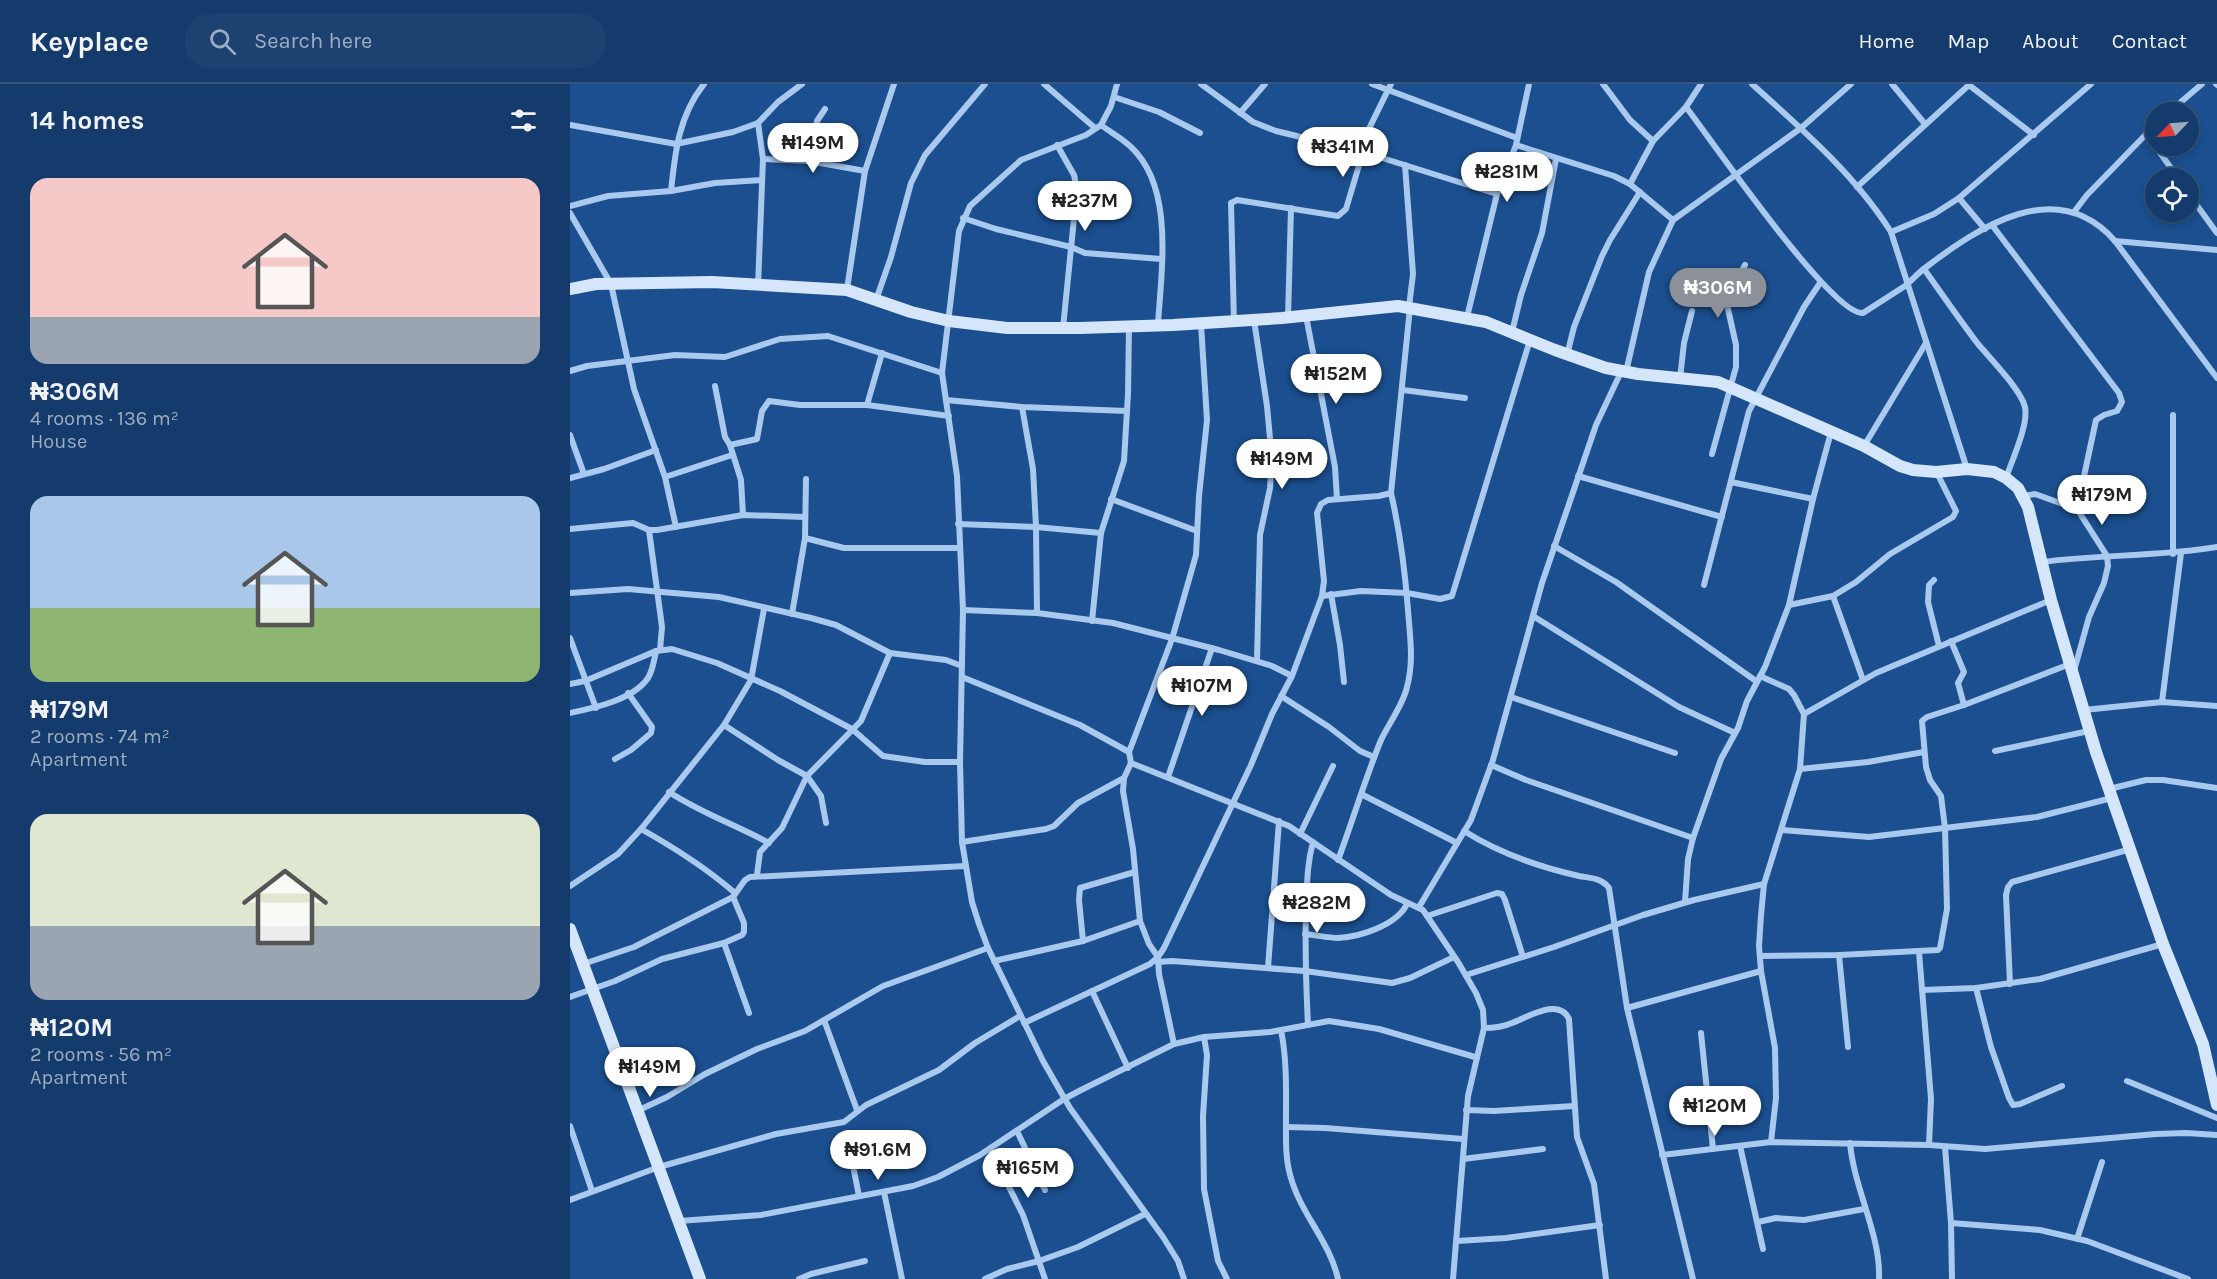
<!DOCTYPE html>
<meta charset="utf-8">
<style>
:root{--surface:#143b6b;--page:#1d4271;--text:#f1f3f6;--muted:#9dadc1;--line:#33557e;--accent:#8c9099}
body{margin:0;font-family:Karla,sans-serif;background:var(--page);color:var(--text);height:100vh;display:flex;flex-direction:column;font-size:22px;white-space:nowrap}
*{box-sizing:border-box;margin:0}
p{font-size:20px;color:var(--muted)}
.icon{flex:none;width:33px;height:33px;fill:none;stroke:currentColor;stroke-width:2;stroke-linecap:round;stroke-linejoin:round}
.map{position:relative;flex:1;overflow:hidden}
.side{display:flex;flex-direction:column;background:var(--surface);width:570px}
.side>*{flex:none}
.needle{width:39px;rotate:245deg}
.controls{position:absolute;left:1575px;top:18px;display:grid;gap:12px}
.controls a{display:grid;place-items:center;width:54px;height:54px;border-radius:50%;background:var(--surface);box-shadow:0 3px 9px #0003,0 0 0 2px var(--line);font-size:30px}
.price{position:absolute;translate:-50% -51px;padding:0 14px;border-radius:21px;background:#fff;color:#222;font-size:20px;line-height:39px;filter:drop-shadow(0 2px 3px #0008)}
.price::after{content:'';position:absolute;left:50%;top:36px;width:18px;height:14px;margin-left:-9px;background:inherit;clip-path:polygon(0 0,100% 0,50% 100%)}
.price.current{background:var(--accent);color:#fff}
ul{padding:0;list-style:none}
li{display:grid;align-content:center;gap:12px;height:318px;padding:0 30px}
li span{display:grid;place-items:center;height:186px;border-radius:18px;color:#555}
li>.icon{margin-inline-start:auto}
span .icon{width:108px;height:108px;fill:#fffc;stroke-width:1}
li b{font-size:26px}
h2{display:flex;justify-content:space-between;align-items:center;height:72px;padding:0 30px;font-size:26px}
header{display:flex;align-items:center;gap:36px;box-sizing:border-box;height:84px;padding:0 30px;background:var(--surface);border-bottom:2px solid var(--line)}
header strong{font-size:28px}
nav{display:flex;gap:33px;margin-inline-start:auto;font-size:21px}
.search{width:420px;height:54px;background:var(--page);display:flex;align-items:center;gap:15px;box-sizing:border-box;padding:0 21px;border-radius:24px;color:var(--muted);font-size:22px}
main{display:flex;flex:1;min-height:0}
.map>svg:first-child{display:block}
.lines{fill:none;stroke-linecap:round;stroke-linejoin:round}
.street{stroke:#a9c9ee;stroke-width:6}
.secondary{stroke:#d6e6fa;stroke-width:12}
</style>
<header>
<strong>Keyplace</strong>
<div class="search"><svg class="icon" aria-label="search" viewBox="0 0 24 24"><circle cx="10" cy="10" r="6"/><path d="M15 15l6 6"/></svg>Search here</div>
<nav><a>Home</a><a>Map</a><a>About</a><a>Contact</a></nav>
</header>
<main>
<section class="side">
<h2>14 homes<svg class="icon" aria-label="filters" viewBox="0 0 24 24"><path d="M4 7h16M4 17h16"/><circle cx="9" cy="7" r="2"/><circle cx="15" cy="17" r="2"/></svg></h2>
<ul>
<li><span style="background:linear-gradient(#f6c9c9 75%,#9aa5b1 0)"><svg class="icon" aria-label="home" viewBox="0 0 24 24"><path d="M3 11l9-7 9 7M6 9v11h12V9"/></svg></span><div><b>₦306M</b><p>4 rooms · 136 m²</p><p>House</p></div></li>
<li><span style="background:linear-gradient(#a9c7e8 60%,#8fb573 0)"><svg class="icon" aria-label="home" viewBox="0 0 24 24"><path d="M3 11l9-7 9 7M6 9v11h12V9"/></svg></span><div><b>₦179M</b><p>2 rooms · 74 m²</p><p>Apartment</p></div></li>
<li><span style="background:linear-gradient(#dfe7d0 60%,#9aa5b1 0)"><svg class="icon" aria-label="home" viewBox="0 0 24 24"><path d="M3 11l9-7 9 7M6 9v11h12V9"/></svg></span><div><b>₦120M</b><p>2 rooms · 56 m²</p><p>Apartment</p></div></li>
</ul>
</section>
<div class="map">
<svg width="1647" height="1195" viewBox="0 0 1647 1195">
<rect width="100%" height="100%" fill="#1b4f8f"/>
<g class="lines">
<g class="street">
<polyline points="474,0 525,44"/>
<polyline points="547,0 541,22 531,41 516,51 451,76 400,122 389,147 372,289 387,392 393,526 390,678 392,758 402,818 409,840 418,864 473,977 500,1024 593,1153 608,1177 614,1195"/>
<polyline points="631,0 683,38 706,47 793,68 927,110"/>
<polyline points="802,0 947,54"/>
<polyline points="1033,0 1060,36 1083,57"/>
<path d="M 1182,0 C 1232,45 1285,91 1321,148 L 1397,385"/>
<polyline points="1322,0 1355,40"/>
<polyline points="1646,0 1647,1"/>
<polyline points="1399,1 1464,51"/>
<polyline points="544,13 589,28 630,49"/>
<path d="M 1116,23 C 1140,54 1262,232 1293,229 C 1307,220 1321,211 1335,202 C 1342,196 1348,189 1355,184 C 1410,142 1487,91 1545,157 L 1647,294"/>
<polyline points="1599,28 1632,0"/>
<polyline points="670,29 695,0"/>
<polyline points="188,39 193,75 188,202"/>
<polyline points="0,41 106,60 163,48 188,39 208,18 232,0"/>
<path d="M 531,41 C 540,48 552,54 561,63 C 605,104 591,187 588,241"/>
<polyline points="1576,49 1608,94"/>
<polyline points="487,61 504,91 507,105 493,244"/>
<polyline points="946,61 1044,92 1060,100 1103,136"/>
<polyline points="788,67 821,0"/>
<polyline points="193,75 239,77 295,87"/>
<polyline points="239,77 247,37 255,25"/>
<polyline points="835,81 843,190 839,223"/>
<polyline points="1060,100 1083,57 1116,23 1131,0"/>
<polyline points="1287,103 1400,0"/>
<path d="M 101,107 C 105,68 109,31 134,0"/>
<polyline points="1618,109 1647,149"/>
<polyline points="1389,114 1415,145"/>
<polyline points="0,122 38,112 101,107 145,99 192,96"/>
<polyline points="1504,128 1517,111 1586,40"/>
<polyline points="0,129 41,200 64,305 95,393 106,443"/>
<polyline points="393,134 426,145 501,163 515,169 591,175"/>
<polyline points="1422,141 1549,309 1552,318 1547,327 1534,331 1526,336 1507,425"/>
<polyline points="1321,148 1364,130 1389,114 1521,0"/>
<polyline points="1545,157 1647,166"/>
<path d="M 1354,185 C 1372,210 1389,235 1408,260 C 1420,274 1451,306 1455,323 C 1459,340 1442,376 1436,394"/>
<polyline points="277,205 295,87 324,0"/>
<polyline points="306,216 321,173 341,99 355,71 415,0"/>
<polyline points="736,232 765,383 767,415"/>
<polyline points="897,233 927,110 946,61 959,0"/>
<polyline points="718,234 721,124"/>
<polyline points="684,236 697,322 702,376 700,404 690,451 687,577"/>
<polyline points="664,238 661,119 667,116 768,132 776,125 793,68"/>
<polyline points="942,248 951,211 972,149 986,75"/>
<polyline points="997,271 1004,243 1032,172 1040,156 1070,108"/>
<polyline points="0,287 17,282 105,271 155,273 210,255 258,252 372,289"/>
<polyline points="1056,288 1079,188 1103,136 1231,44 1281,0"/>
<polyline points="1110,294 1114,259 1122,227"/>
<polyline points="145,302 155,353 160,361 171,396 173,431"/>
<polyline points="833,306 895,314"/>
<polyline points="376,316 452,323 557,327"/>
<polyline points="297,321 312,269"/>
<polyline points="452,323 463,385 466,443 467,529"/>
<polyline points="1603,331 1603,470"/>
<polyline points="0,351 14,390"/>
<polyline points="160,361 187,355 192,327 199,317 230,321 297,321 379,332"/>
<polyline points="1294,362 1356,259"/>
<polyline points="1142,370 1166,283 1166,261 1156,216 1175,181"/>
<polyline points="1008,392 1152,433"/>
<polyline points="95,393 162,371"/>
<polyline points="0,394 34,385 86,366"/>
<polyline points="1161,398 1243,415"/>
<polyline points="1453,412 1465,410 1507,425 1537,472 1538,482 1534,499 1519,533 1504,587"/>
<polyline points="541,415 627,447"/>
<polyline points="388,440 466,443 531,449"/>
<polyline points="0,445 63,439 79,446 87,446 173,431 235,433"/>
<polyline points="79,446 92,543 90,566"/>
<polyline points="235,454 274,464 390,464"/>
<polyline points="984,462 1046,498 1186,597"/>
<path d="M 1473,478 C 1531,470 1589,473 1647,463"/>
<polyline points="1364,496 1359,501 1358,518 1369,562"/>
<polyline points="1134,501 1179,327 1234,223 1250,199"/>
<polyline points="0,509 58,505 149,513 241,534 266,541 320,569 376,576 392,582"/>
<polyline points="761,510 770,561 774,598"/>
<polyline points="752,512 791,507 837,509 870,515 882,512 960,256"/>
<polyline points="1263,512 1293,596"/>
<polyline points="1219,521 1263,512 1286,498 1320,470 1383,433 1386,427 1367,389"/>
<polyline points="393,526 467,529 543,539 649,566 702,582 722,592"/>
<polyline points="222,530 235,454 236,395"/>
<polyline points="963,532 1109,623 1165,649"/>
<polyline points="522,537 531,449 554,377 558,310 559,242"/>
<polyline points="0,554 26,624"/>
<polyline points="1381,557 1394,588 1388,599 1394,621"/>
<polyline points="1190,592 1219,605 1224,611 1234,630 1230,685 1194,800 1191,831 1189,862 1191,887 1205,964 1206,1014 1201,1058"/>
<polyline points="392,593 510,641 559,668 561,679 719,742 821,811 853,826 888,878 906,909 913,926 914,944 898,1012 883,1195"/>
<polyline points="0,600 15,597 86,567 102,565 147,579 210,607 282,645 313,672 355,678 390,678"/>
<polyline points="711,612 759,643 790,667 804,673"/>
<polyline points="941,613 1105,669"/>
<polyline points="1592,618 1611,469"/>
<polyline points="1514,626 1592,618 1647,622"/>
<path d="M 0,629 C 24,624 63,616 78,594 C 83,586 84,576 86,567"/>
<polyline points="1234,630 1306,589 1481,516"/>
<polyline points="154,641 208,676 237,692 251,712 256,739"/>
<polyline points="1425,667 1519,647"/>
<polyline points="559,668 602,555 626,471 629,412 637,336 631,240"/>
<polyline points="45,675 61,666 81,649 82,643 58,609"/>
<polyline points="561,679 554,694 553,707 563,765 570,837 579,860 588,873 589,890 604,960"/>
<polyline points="921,681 956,696 1123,754"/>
<polyline points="1230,685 1298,678 1354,668"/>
<polyline points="598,693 642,564"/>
<polyline points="1539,705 1576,696 1593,696 1647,704"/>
<path d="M 99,708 C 131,729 166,741 199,759"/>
<polyline points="793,711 887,759"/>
<path d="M 71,745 C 105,764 135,783 165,809"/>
<polyline points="1212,746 1299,753 1467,733 1542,714"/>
<path d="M 894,747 C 929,769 969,783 1009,792 C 1020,794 1032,794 1039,804 L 1057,924 L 1123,1195"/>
<polyline points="730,750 763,682"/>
<polyline points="392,758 476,745 484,742 508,719 554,694"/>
<path d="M 768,776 C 783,736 795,695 811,656 C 819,639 833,621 837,603 C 844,577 840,553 838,526 C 835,486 830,448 821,409"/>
<polyline points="187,791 190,768 212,744 237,692 291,637 320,569"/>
<polyline points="0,802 48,770 71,745 154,641 181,596 194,525"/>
<polyline points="1115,818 1118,775 1123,754 1151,675 1168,644 1177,617 1195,583 1219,521 1243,415 1261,348"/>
<polyline points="849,823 901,736 923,676 972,499 1026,341 1051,288"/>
<polyline points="857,832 927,809 932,810 935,816 953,873"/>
<path d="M 735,850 C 746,851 758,854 768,854 C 790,853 827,841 837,820"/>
<polyline points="513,857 509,816 510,804 565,788"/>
<polyline points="154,859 179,929"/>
<polyline points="1349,868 1361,1015 1359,1061"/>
<polyline points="1269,871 1278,963"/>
<polyline points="1190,872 1269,871 1368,866 1370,864 1377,825 1375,744 1371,712 1360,696 1356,683 1352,637 1357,633 1394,621 1500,580"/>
<polyline points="424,877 513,857 570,837"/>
<polyline points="588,878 602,877 735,887 822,899 840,894 884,873"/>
<polyline points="13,880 64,863 163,813 175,796 180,793 395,782"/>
<polyline points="698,884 709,737"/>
<polyline points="896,891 984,863 1073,831 1124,816 1194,800"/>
<polyline points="1440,900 1436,811 1438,803 1442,798 1561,765"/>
<polyline points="1406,904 1421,963 1439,1014 1443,1021 1450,1020 1492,1002"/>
<polyline points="1352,906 1406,904 1470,895 1593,860"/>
<polyline points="522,907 558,984"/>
<polyline points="0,913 45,897 92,875 154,859 172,851 174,848 174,839 163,813"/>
<polyline points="1057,924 1191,887"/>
<polyline points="254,936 287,1026"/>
<polyline points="454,939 580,880 588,873 594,864 681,681 702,630 722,592 752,512 754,497 747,429 751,420 758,416 809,412 821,409 840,224"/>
<path d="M 738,941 C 736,902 735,863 736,823 C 737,801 737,780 743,758"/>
<path d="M 914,944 C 924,944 933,943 942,939 C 958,933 989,913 999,935 L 1007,1053 L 1024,1100 L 1036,1195"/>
<path d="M 711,946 C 717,976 716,1005 716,1034 C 716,1055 715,1075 721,1094 C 731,1130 760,1158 768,1195"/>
<polyline points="1131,949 1143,1065"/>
<polyline points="634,953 637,971 633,1032 634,1105 648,1177 657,1195"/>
<polyline points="1557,997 1647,1034"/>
<polyline points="69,1026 97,1013 135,990 187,965 235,947 313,902 418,864"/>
<polyline points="896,1026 924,1027 1004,1022"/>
<polyline points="0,1042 22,1107"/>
<polyline points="716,1043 755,1044 893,1055"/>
<polyline points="447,1047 475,1106"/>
<path d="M 1280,1059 C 1284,1105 1311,1151 1309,1195"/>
<polyline points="1170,1062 1193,1165"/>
<polyline points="1375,1063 1381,1139 1382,1195"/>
<polyline points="420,1065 453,1131 475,1195"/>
<polyline points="1092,1071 1201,1058 1359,1061 1415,1065 1586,1050 1616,1049 1647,1051"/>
<polyline points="893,1075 973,1065"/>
<polyline points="282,1077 289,1112"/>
<polyline points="314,1108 332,1195"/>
<polyline points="0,1116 89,1083 206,1050 274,1038 296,1021 369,986 405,959 450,932"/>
<polyline points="109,1137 191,1131 343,1102 368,1093 410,1071 494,1015 511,1006 604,960 634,953 700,948 759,937 809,945 905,973"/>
<polyline points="1188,1138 1206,1134 1234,1136 1294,1125"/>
<polyline points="1381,1139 1470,1146 1517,1157 1618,1195"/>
<polyline points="1507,1155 1532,1078"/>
<polyline points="887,1157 936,1154 1030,1141"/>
<polyline points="229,1195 241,1190 295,1177"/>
<polyline points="415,1195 437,1185 469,1177 508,1163 575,1130"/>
</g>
<g class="secondary">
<polyline points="0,205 26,200 142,198 277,206 341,228 379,237 437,244 510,244 603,241 712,234 828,222 916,238 985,266 1036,284 1068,290 1148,298 1294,362 1330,382 1343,386 1366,388 1397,385 1424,388 1436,394 1448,404 1458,423 1481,516 1526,668 1593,860 1633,960 1647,1021"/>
<polyline points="0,845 130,1195"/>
</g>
</g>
</svg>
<div class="controls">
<a><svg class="needle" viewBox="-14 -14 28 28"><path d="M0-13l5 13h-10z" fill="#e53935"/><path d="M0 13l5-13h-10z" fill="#9dadc1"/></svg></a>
<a><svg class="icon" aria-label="locate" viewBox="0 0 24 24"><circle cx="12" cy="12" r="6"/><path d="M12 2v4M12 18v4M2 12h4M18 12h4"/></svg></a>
</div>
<b class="price" style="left:243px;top:90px">₦149M</b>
<b class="price" style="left:773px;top:94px">₦341M</b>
<b class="price" style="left:937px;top:119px">₦281M</b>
<b class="price" style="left:515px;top:148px">₦237M</b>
<b class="price current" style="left:1148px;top:235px">₦306M</b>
<b class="price" style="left:766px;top:321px">₦152M</b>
<b class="price" style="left:712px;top:406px">₦149M</b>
<b class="price" style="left:1532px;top:442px">₦179M</b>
<b class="price" style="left:632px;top:633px">₦107M</b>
<b class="price" style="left:747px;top:850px">₦282M</b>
<b class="price" style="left:80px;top:1014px">₦149M</b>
<b class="price" style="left:1145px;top:1053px">₦120M</b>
<b class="price" style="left:308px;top:1097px">₦91.6M</b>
<b class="price" style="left:458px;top:1115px">₦165M</b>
</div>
</main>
